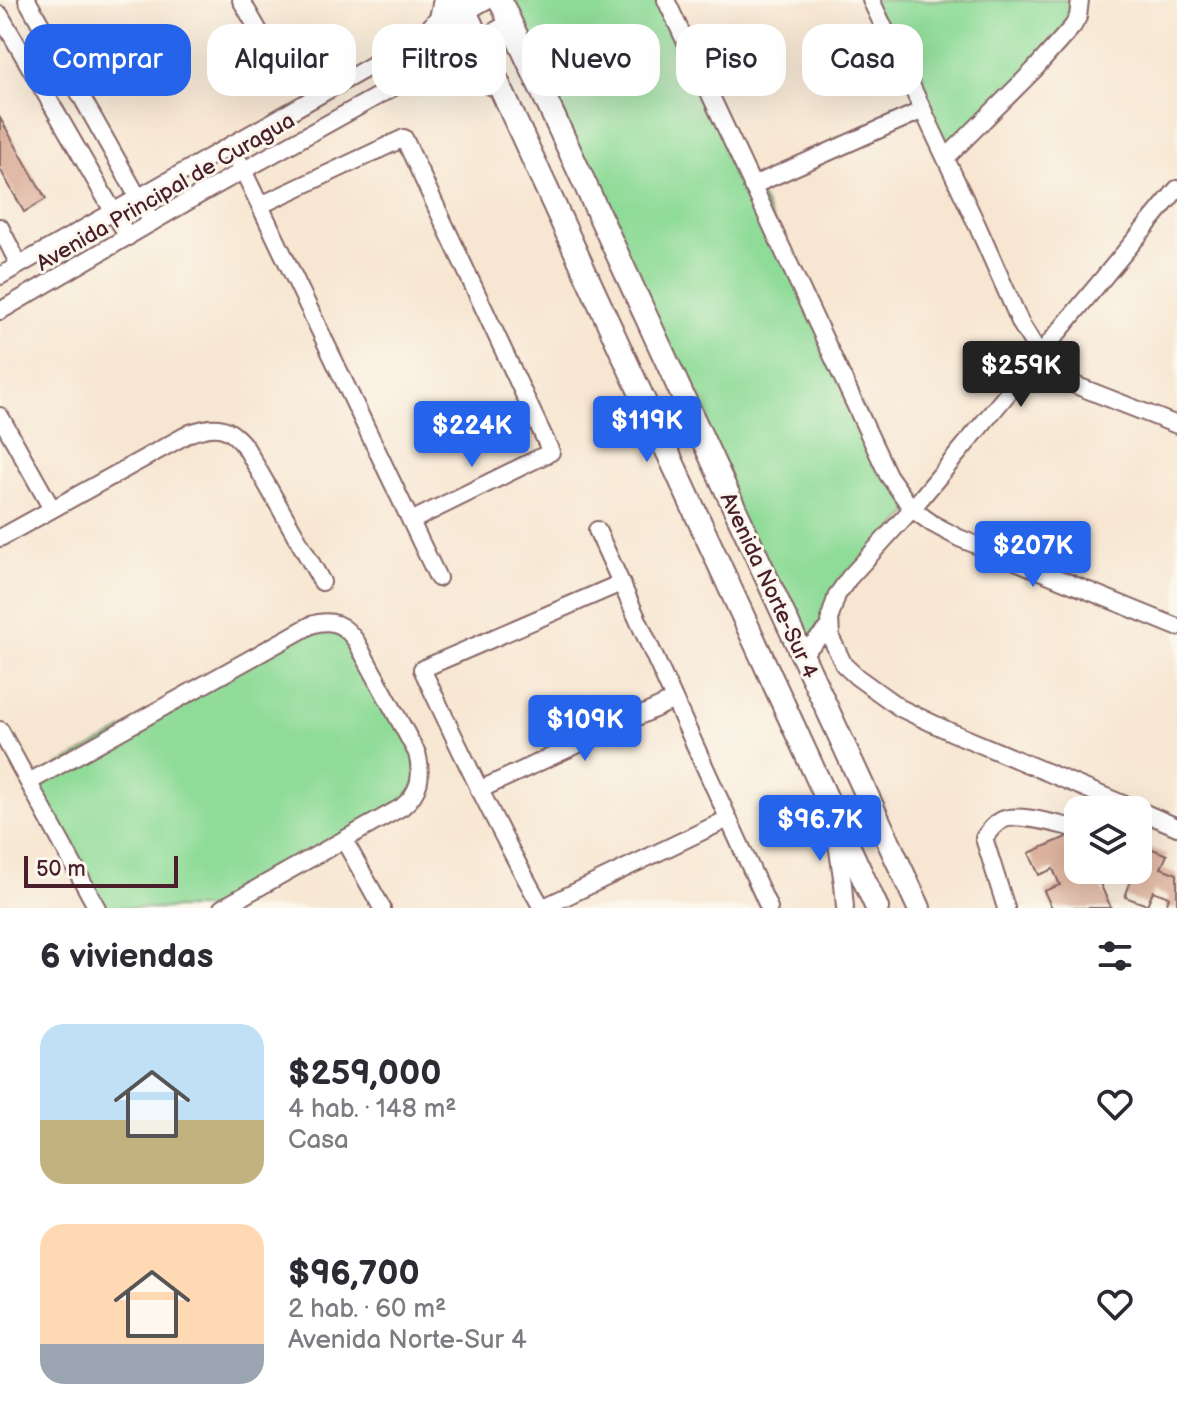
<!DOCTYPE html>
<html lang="es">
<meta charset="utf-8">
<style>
:root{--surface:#fff;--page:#f7f7f7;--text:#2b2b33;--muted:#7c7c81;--accent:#2563eb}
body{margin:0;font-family:"Balsamiq Sans",sans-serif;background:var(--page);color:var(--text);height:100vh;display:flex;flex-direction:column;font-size:30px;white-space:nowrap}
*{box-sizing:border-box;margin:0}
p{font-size:26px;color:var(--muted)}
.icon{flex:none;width:44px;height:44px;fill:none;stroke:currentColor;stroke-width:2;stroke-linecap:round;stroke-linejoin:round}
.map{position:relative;height:908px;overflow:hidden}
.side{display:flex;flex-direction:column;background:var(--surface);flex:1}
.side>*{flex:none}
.hud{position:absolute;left:24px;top:24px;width:1130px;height:72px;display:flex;gap:16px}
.tools{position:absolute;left:1064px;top:796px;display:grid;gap:16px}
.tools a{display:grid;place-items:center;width:88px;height:88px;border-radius:16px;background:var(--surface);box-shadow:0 8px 32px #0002;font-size:40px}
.scale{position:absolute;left:24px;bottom:20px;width:154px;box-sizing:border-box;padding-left:8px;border:4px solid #4a1f2b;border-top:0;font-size:22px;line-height:28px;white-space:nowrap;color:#4a1f2b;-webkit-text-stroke:6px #fbf7ec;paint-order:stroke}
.price{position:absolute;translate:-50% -68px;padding:0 18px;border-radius:8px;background:var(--accent);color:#fff;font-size:26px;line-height:52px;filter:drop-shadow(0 2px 4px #0008)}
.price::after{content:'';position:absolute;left:50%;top:48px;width:24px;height:18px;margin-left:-12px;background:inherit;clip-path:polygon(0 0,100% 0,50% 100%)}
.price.on{background:#222;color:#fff}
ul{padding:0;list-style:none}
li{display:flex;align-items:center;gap:24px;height:200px;padding:0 40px}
li span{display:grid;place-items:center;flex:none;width:224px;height:160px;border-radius:24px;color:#555}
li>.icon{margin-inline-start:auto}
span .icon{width:96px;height:96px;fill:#fffc;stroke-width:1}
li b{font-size:34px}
h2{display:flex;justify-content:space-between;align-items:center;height:96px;padding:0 40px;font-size:34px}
.tag{padding:0 28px;border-radius:24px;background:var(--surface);box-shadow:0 8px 32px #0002;font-size:28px;line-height:72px}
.tag.on{background:var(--accent);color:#fff}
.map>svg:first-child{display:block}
.green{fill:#8fdb98;stroke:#6c7d62;stroke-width:2}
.building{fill:#d5a089}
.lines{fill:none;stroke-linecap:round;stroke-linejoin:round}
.street-casing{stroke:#876565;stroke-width:20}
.secondary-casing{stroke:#876565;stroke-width:26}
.street{stroke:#fff;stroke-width:16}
.secondary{stroke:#fff;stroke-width:22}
.labels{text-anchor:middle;stroke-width:6;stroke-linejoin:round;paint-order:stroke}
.street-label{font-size:22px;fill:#4a1f2b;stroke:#fbf7ec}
</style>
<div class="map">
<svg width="1177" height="908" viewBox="0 0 1177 908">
<rect width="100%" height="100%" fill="#fbf7ec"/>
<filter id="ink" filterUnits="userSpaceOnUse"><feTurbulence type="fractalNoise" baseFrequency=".0125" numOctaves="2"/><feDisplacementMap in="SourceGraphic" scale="16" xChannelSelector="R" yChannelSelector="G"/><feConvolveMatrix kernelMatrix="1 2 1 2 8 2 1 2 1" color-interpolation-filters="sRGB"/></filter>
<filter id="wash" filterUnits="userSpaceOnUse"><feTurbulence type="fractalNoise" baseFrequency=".006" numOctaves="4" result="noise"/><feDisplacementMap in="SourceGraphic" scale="32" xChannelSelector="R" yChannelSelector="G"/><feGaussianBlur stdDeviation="1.8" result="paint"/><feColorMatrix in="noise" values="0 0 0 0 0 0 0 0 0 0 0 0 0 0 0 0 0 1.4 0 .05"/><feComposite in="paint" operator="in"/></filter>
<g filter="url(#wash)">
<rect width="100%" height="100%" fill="#f7e6d1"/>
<g class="green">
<polygon points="500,0 666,0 912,509 849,578 830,617 802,654"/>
<polygon points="871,0 1080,0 1078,17 946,158"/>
<polygon points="311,625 342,625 417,753 415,793 222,908 97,908 29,782"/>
</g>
<g id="blocks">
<g class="building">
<polygon points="0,118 46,199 24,212 0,169"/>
<polygon points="1078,832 1078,858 1075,859 1078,870 1082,874 1094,870 1111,908 1052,908 1044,891 1060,885 1053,869 1039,875 1029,853"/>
<polygon points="1145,846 1167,855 1161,868 1177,874 1177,908 1165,908 1169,897 1153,891 1147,905 1125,897 1135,870 1138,870 1138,863"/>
</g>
</g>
</g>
<g filter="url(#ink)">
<use href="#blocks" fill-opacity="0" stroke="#876565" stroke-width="2"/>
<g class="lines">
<g class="street-casing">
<g id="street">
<polyline points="27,0 152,222"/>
<polyline points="241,0 285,76"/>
<polyline points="666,0 888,475 912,509 933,524 959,538 1177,627"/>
<polyline points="871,0 977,225 1021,324 1040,355 1050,368 1075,385 1177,425"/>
<polyline points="0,15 128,237"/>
<polyline points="231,145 438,578"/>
<polyline points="946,158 1033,71 1073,26 1078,17 1080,0"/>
<polyline points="752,186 923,110"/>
<polyline points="261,205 404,138 551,452 411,521"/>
<polyline points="0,227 19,265"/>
<polyline points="0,276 487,0"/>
<polyline points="0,311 190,200 511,22"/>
<polyline points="0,416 52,509"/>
<polyline points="597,530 769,908"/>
<path d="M 0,538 L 190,433 C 216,424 229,425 246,448 L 322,582"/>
<path d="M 621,583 L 422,669 C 460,750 498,830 542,908 L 728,819"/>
<polyline points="802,654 830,627"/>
<polyline points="0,730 97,908"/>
<path d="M 29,782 L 311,625 C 331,618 344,624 356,641 L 417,753 C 423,776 420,792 402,807 L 222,908"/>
<polyline points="479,790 674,700"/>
<polyline points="1137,810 951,732 900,708 857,677 844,665 831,638 830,617 837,595 849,578 912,509 1177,189"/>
<polyline points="1138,810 1177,827"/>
<polyline points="835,830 843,884 845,908"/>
<polyline points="344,840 382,908"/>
<path d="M 1006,908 L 984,838 C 989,831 994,824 1002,820 C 1018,812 1059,825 1078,829"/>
</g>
</g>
<g class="secondary-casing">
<g id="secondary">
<polyline points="460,0 877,908"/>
<polyline points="500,0 919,908"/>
<polyline points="430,32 441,18 445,0"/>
<polyline points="426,68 459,72 499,86"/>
</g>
</g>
<use href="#street" class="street"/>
<use href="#secondary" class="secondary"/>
</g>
</g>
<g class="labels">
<g class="street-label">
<text transform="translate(165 191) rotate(-30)" y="8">Avenida Principal de Curagua</text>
<text transform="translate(770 585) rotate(65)" y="8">Avenida Norte-Sur 4</text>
</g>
</g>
</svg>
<div class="tools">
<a><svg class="icon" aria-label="layers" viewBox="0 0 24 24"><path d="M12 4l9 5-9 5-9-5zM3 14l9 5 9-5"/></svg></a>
</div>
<div class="scale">50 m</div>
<b class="price on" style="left:1021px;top:409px">$259K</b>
<b class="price" style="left:647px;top:464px">$119K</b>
<b class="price" style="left:472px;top:469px">$224K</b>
<b class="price" style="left:1033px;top:589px">$207K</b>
<b class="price" style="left:585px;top:763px">$109K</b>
<b class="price" style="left:820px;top:863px">$96.7K</b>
<div class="hud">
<a class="tag on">Comprar</a>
<a class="tag">Alquilar</a>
<a class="tag">Filtros</a>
<a class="tag">Nuevo</a>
<a class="tag">Piso</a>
<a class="tag">Casa</a>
</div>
</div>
<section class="side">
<h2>6 viviendas<svg class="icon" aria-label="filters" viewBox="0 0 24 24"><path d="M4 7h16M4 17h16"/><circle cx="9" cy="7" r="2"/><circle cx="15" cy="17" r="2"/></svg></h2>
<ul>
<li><span style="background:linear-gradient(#bfe0f5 60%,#c2b280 0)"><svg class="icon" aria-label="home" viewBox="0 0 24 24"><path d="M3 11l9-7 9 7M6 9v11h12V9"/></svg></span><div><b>$259,000</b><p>4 hab. · 148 m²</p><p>Casa</p></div><svg class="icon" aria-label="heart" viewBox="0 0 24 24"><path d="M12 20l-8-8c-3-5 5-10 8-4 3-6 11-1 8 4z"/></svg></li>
<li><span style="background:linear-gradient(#ffd9b3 75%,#9aa5b1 0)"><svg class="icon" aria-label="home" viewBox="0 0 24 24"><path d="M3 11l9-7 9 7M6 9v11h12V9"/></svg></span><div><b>$96,700</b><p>2 hab. · 60 m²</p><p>Avenida Norte-Sur 4</p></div><svg class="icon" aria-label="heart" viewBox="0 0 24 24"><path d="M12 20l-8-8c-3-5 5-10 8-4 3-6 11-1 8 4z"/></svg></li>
</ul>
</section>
